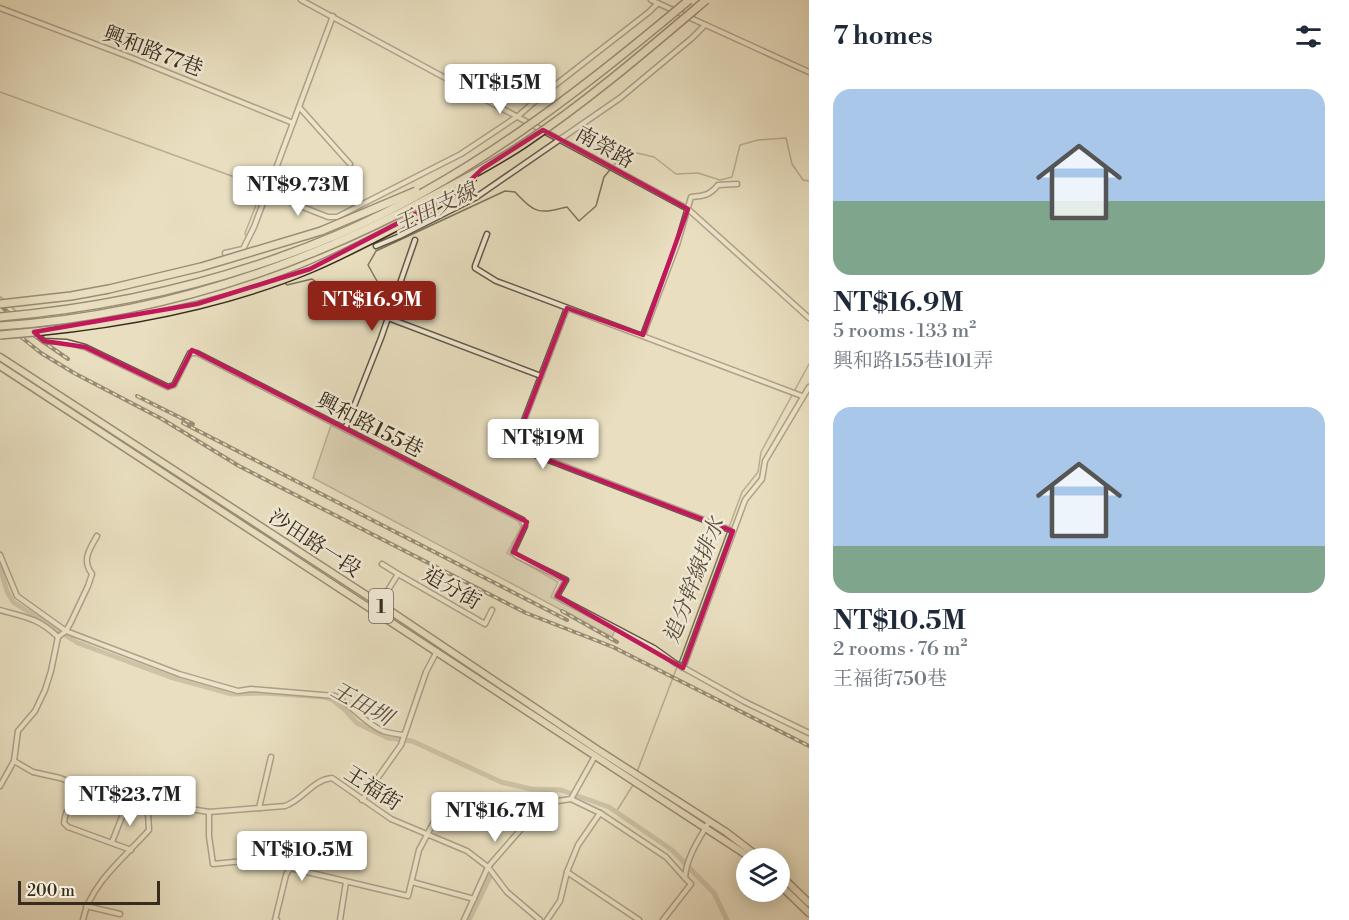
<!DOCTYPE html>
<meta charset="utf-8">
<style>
:root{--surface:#fff;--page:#f6f6f7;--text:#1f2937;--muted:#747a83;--accent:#8f2418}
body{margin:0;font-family:"Libre Bodoni","Noto Serif TC",serif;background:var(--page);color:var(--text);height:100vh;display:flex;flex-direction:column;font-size:22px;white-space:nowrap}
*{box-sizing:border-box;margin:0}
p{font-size:20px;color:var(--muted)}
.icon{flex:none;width:33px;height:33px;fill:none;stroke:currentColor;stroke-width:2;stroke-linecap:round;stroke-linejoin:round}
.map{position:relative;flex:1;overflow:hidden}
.side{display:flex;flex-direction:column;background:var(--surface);width:540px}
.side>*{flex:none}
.controls{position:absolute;left:736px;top:848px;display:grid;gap:12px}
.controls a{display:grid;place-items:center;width:54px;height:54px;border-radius:50%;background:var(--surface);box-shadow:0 3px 15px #0003;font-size:30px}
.scale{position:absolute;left:18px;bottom:15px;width:142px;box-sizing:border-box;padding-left:6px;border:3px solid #382c1e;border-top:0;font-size:16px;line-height:21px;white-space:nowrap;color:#382c1e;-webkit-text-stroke:4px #f1ead6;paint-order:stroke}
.price{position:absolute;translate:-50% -51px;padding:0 14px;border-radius:6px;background:#fff;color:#222;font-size:20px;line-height:39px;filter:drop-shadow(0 2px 3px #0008)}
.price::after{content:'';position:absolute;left:50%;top:36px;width:18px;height:14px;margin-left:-9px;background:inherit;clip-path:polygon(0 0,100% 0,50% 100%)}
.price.active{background:var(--accent);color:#fff}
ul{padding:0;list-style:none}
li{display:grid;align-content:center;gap:12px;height:318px;padding:0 24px}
li span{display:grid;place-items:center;height:186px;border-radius:18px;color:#555}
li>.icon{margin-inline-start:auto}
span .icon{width:108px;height:108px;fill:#fffc;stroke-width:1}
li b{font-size:26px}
h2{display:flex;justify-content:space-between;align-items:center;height:72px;padding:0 24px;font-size:26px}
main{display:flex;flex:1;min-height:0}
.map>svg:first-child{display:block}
.green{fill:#cbc1a4;stroke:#827661;stroke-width:1.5}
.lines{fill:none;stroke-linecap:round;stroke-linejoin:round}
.stream{stroke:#7e735e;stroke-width:1.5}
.canal{stroke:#ada289;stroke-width:5}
.street-casing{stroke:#645946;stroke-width:7}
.primary-casing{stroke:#382c1e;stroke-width:9}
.street{stroke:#f1ead6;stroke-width:4}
.primary{stroke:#e9dfc0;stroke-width:6}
.rail-casing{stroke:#382c1e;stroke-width:4}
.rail{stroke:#f1ead6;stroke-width:1.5;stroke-dasharray:4.5;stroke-linecap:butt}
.highway-bridge-casing{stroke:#382c1e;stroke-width:10;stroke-linecap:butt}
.highway-bridge{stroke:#e9dfc0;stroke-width:7}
.marked{fill:none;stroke:#c2185b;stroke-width:4.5;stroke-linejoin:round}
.labels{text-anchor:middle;stroke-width:5;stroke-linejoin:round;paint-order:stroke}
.shield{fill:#f1ead6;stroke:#706555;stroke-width:1.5}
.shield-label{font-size:20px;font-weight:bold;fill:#382c1e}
.street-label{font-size:21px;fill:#382c1e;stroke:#f1ead6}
.water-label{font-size:22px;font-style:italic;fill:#5b4f3e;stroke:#f1ead6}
</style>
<main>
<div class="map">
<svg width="809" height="920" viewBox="0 0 809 920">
<rect width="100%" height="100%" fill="#e9dfc0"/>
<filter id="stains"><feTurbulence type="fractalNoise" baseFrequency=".00333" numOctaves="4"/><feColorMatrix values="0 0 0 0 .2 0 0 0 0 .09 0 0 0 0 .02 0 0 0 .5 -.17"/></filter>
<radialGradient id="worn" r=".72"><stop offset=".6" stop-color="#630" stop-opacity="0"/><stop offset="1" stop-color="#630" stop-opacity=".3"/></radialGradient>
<polygon class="green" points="331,425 518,521 521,527 507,553 558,582 551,597 615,630 612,637 313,478"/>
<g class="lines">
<g class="stream">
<polyline points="0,92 240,179 259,188 258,200 245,233 247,238"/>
<path d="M 285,283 L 287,285 L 312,279 L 319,284 L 322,294 L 344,303 L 351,315 C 372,315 377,309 382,290 L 368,265 L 376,251 L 505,191 L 515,192 C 536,214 538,214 567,207 L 579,221 L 596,206 L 604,177 L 624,153 L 633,152 L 654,157 L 676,174 L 698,173 L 720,180 L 732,177 L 740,145 L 758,140 L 786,138 L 792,164 L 803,180 L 809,181"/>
<polyline points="679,663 742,492 758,472 761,452 809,364"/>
<polyline points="637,772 677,667"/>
<polyline points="616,812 633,785"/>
</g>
<g class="canal">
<polyline points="0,568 7,591 13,602 78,643 170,677 232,694 265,693 324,697 333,700 345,710 357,723 388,738 412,741 501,782 531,789 561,790 609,807 672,850 714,893 727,920"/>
<polyline points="469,920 490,877"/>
</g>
<g class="street-casing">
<g id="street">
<polyline points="301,0 688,209 809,318"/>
<polyline points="651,0 809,72"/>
<polyline points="0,8 127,56 293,123"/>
<polyline points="300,108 350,164"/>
<polyline points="267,193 328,217 337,217 461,154 518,116 540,97 649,12 658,3"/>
<polyline points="487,234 475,266 475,268 496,281 802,396"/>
<polyline points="376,246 400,236 475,198 620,98 692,38 705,25"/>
<polyline points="225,253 243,249 254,227 333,16"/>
<polyline points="0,300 44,341 66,342 85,347 168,387 174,385 190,353 197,353 523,520 525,526 513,552 517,556 566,580 557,596 561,599 654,648 675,663 745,702 809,733"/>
<polyline points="567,308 515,444 517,448 733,531"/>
<polyline points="388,318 541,376"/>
<path d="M 643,335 L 677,245 L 691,197 C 704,196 710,195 718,185 L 737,184"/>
<polyline points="345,429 381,338 415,240"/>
<path d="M 0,555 L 17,596 L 66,631 L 179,674 L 238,691 L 251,689 L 335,696 C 352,705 364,723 383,731 C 389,733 396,734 403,735"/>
<polyline points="382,564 398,574"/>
<path d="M 0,610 C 25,617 38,618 58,637"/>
<polyline points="375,611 398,574 485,624 492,610"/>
<path d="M 58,637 L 66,631 L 71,622 L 88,586 L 92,574 C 81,560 90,549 97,536"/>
<polyline points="683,668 745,500 762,479 765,461 809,387"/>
<path d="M 14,761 L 33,772 L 60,778 L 127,804 L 146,807 L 166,805 L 209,812 L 285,806 C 303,800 312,780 332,778 L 391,819 L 467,851 L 488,867 L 507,892 L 540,920"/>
<polyline points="76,784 65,817 64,823 68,827 131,850"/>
<polyline points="0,786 14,761 18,731 35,711 45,690 51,671 58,637"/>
<polyline points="571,799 600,813 666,857 685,878"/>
<polyline points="362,800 401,745 426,672 437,651"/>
<polyline points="259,808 271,757"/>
<polyline points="209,812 209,836 213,864 254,860"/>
<polyline points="112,842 127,804"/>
<polyline points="567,872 639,920"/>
<polyline points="412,882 474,899"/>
<polyline points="86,906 120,914"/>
<path d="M 83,920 C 90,884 125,857 149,830 L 148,812 L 146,807"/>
<polyline points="277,920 275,920 286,875 290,868 408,896 419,850 445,801"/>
<polyline points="340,920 346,882"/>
<polyline points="464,920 488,867 536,812 551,802 571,799 595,756"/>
<polyline points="547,920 560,901 567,872 578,845 600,813"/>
<path d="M 663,920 L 691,884 L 685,878 C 686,858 699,839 709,822"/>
</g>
</g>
<g class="primary-casing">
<g id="primary">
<polyline points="0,357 380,604 598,750 726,832 760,858"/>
<polyline points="0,366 751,858"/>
<polyline points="780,875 809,903"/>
<polyline points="780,885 809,913"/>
</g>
</g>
<use href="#street" class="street"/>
<use href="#primary" class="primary"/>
<g class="rail-casing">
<g id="rail">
<polyline points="0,305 32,334 68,359"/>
<polyline points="0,320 41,353 74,373 162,419 239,466 526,613 613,647 809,746"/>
<polyline points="137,396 193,424"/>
<polyline points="183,423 567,620"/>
<polyline points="562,611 617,642"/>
</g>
</g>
<use href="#rail" class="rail"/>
<g class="highway-bridge-casing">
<g id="highway-bridge">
<polyline points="0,304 71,296 109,289 201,267 321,231 416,191"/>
<path d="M 0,317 C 116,307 231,280 339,234 C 468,179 582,90 689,0"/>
<path d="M 0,326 C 155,316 303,267 438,193 C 468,177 497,162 525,143 C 589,100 647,50 706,0"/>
<path d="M 0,335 C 104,327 215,309 312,268 C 340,256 367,242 394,228 C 422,213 451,199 474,177"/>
</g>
</g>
<use href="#highway-bridge" class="highway-bridge"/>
</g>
<path d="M0 0H809V920H0ZM 543,130 L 688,209 L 643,335 L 567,308 L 514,447 L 733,531 L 683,668 L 557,596 L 566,580 L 513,552 L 527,522 L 192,350 L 174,385 L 168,387 L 85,347 L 44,341 L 34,332 L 197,304 L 310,269 L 458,192 L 482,169 Z" fill="#e9dfc0" fill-opacity=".55" fill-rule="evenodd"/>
<path class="marked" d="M 543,130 L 688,209 L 643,335 L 567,308 L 514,447 L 733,531 L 683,668 L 557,596 L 566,580 L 513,552 L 527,522 L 192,350 L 174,385 L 168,387 L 85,347 L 44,341 L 34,332 L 197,304 L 310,269 L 458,192 L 482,169 Z"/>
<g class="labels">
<rect class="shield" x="369" y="589" width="24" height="34" rx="4.5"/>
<g class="shield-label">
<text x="381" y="613">1</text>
</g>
<g class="street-label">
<text transform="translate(153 51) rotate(21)" y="7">興和路77巷</text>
<text transform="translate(605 147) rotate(29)" y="7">南榮路</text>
<text transform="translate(370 425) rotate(27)" y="7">興和路155巷</text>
<text transform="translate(315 543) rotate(33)" y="7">沙田路一段</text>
<text transform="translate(452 588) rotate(30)" y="7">追分街</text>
<text transform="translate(373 788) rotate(33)" y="7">王福街</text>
</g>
<g class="water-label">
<text transform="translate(435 207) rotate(-25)" y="8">王田支線</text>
<text transform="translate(693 580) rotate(-69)" y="8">追分幹線排水</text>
<text transform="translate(362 703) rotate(29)" y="8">王田圳</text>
</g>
</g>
<rect width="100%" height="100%" filter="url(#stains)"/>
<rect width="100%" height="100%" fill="url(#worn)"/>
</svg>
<div class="controls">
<a><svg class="icon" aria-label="layers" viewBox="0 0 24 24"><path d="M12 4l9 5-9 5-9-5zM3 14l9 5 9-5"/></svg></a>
</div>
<div class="scale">200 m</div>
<b class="price" style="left:500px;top:115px">NT$15M</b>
<b class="price" style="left:298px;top:217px">NT$9.73M</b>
<b class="price active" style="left:372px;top:332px">NT$16.9M</b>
<b class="price" style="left:543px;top:470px">NT$19M</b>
<b class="price" style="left:130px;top:827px">NT$23.7M</b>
<b class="price" style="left:495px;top:843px">NT$16.7M</b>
<b class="price" style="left:302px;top:882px">NT$10.5M</b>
</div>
<section class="side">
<h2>7 homes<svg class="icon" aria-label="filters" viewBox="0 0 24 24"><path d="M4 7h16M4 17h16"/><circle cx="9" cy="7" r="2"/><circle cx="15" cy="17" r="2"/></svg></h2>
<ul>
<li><span style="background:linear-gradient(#a9c7e8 60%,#7fa58c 0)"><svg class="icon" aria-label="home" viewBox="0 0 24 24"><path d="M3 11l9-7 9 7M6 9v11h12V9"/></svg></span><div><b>NT$16.9M</b><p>5 rooms · 133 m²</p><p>興和路155巷101弄</p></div></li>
<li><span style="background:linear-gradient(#a9c7e8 75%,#7fa58c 0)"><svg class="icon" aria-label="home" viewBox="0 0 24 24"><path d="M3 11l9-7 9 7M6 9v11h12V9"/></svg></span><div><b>NT$10.5M</b><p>2 rooms · 76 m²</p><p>王福街750巷</p></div></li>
</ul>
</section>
</main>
